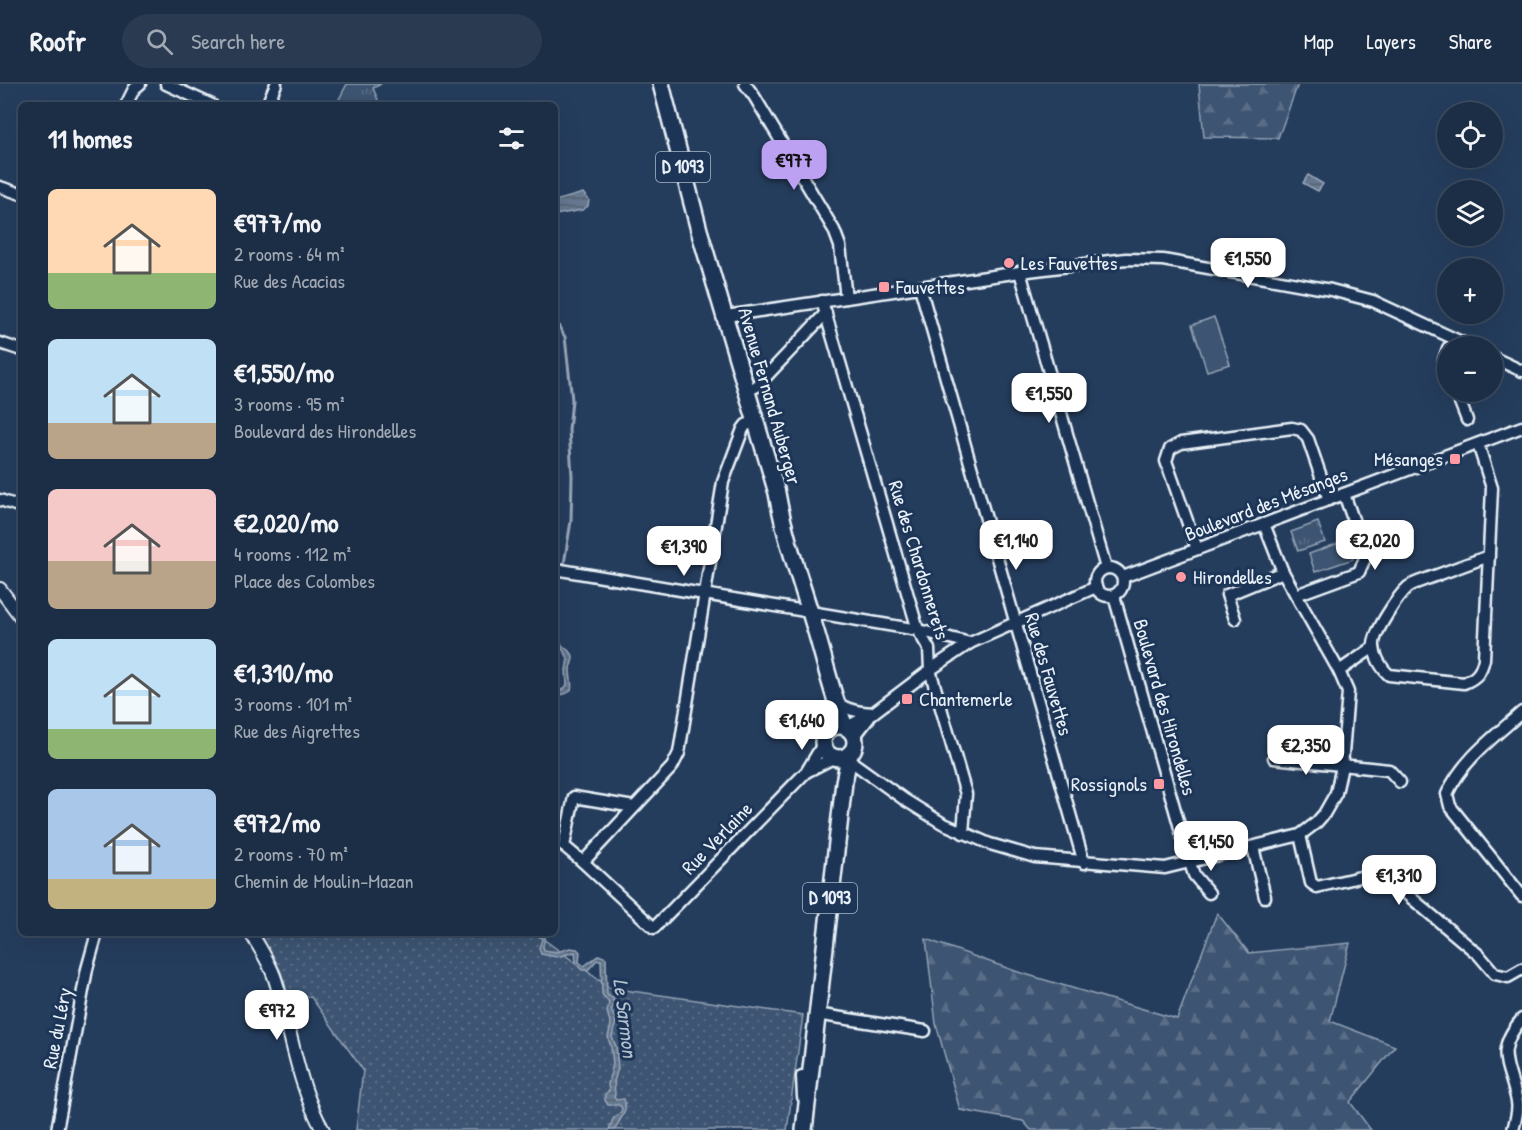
<!DOCTYPE html>
<meta charset="utf-8">
<style>
:root{--surface:#1c2e46;--page:#293a51;--text:#f1f3f6;--muted:#a0a8b3;--line:#3a4a5f;--accent:#bca0f2}
body{margin:0;font-family:"Patrick Hand",sans-serif;background:var(--page);color:var(--text);height:100vh;display:flex;flex-direction:column;font-size:22px;white-space:nowrap}
*{box-sizing:border-box;margin:0}
p{font-size:20px;color:var(--muted)}
.icon{flex:none;width:33px;height:33px;fill:none;stroke:currentColor;stroke-width:2;stroke-linecap:round;stroke-linejoin:round}
.map{position:relative;flex:1;overflow:hidden}
.drawer{position:absolute;left:18px;top:18px;width:540px;height:834px;display:flex;flex-direction:column;background:var(--surface);border-radius:9px;box-shadow:0 6px 24px #0002,0 0 0 2px var(--line)}
.drawer>*{flex:none}
.buttons{position:absolute;left:1437px;top:18px;display:grid;gap:12px}
.buttons a{display:grid;place-items:center;width:66px;height:66px;border-radius:50%;background:var(--surface);box-shadow:0 6px 24px #0002,0 0 0 2px var(--line);font-size:30px}
.price{position:absolute;translate:-50% -51px;padding:0 14px;border-radius:12px;background:#fff;color:#222;font-size:20px;line-height:39px;filter:drop-shadow(0 2px 3px #0008)}
.price::after{content:'';position:absolute;left:50%;top:36px;width:18px;height:14px;margin-left:-9px;background:inherit;clip-path:polygon(0 0,100% 0,50% 100%)}
.price.on{background:var(--accent);color:#111}
ul{padding:0;list-style:none}
li{display:flex;align-items:center;gap:18px;height:150px;padding:0 30px}
li span{display:grid;place-items:center;flex:none;width:168px;height:120px;border-radius:9px;color:#555}
li>.icon{margin-inline-start:auto}
span .icon{width:72px;height:72px;fill:#fffc;stroke-width:1}
li b{font-size:26px}
h2{display:flex;justify-content:space-between;align-items:center;height:72px;padding:0 30px;font-size:26px}
header{display:flex;align-items:center;gap:36px;box-sizing:border-box;height:84px;padding:0 30px;background:var(--surface);border-bottom:2px solid var(--line)}
header strong{font-size:28px}
nav{display:flex;gap:33px;margin-inline-start:auto;font-size:21px}
.search{width:420px;height:54px;background:var(--page);display:flex;align-items:center;gap:15px;box-sizing:border-box;padding:0 21px;border-radius:33px;color:var(--muted);font-size:22px}
.map>svg:first-child{display:block}
.grass{fill:url(#grass-dots);stroke:#93a2b5;stroke-width:1.5}
.forest{fill:url(#forest-firs);stroke:#93a2b5;stroke-width:1.5}
.park{fill:url(#park-tufts);stroke:#93a2b5;stroke-width:1.5}
.garden{fill:#3e5472;stroke:#93a2b5;stroke-width:1.5}
.water{fill:url(#water-rules);stroke:#99a8ba;stroke-width:1.5}
.lines{fill:none;stroke-linecap:round;stroke-linejoin:round}
.stream{stroke:#99a8ba;stroke-width:3}
.minor-casing{stroke:#e8f1f8;stroke-width:15}
.tertiary-casing{stroke:#e8f1f8;stroke-width:16}
.primary-casing{stroke:#e8f1f8;stroke-width:20}
.minor{stroke:#1d3557;stroke-width:10}
.tertiary{stroke:#1d3557;stroke-width:12}
.primary{stroke:#1d3557;stroke-width:15}
.poi-dot{fill:#ff9aa2;stroke:#1d3557;stroke-width:2}
.labels{text-anchor:middle;stroke-width:6;stroke-linejoin:round;paint-order:stroke}
.shield{fill:#1d3557;stroke:#abb9c8;stroke-width:1.5}
.shield-label{font-size:18px;font-weight:bold;fill:#e8f1f8}
.poi-label{font-size:20px;fill:#e8f1f8;stroke:#1d3557;text-anchor:start}
.street-label{font-size:20px;fill:#e8f1f8;stroke:#1d3557}
.water-label{font-size:21px;font-style:italic;fill:#b4c1ce;stroke:#1d3557}
</style>
<header>
<strong>Roofr</strong>
<div class="search"><svg class="icon" aria-label="search" viewBox="0 0 24 24"><circle cx="10" cy="10" r="6"/><path d="M15 15l6 6"/></svg>Search here</div>
<nav><a>Map</a><a>Layers</a><a>Share</a></nav>
</header>
<div class="map">
<svg width="1522" height="1046" viewBox="0 0 1522 1046">
<defs>
<pattern id="grass-dots" width="8" height="8" patternUnits="userSpaceOnUse" patternTransform="scale(1.5)"><rect width="8" height="8" fill="#3e5472"/><path d="M2 2h.1M6 6h.1" fill="none" stroke="#5a6d87" stroke-width="1.8" stroke-linecap="round"/></pattern>
<pattern id="forest-firs" width="22" height="20" patternUnits="userSpaceOnUse" patternTransform="scale(1.5)"><rect width="22" height="20" fill="#3e5472"/><path d="M5 1l3.5 6h-7zM16 11l3.5 6h-7z" fill="#5a6d87"/></pattern>
<pattern id="park-tufts" width="24" height="20" patternUnits="userSpaceOnUse" patternTransform="scale(1.5)"><rect width="24" height="20" fill="#3e5472"/><path d="M3 7l-1-3M5 7V3M7 7l1-3M15 17l-1-3M17 17v-4M19 17l1-3" fill="none" stroke="#5a6d87"/></pattern>
<pattern id="water-rules" width="6" height="5" patternUnits="userSpaceOnUse" patternTransform="scale(1.5)"><rect width="6" height="5" fill="#657890"/><path d="M0 2.5h6" fill="none" stroke="#576270"/></pattern>
</defs>
<rect width="100%" height="100%" fill="#253d5d"/>
<filter id="ink" filterUnits="userSpaceOnUse"><feTurbulence type="fractalNoise" baseFrequency=".0167" numOctaves="2"/><feDisplacementMap in="SourceGraphic" scale="12" xChannelSelector="R" yChannelSelector="G"/><feConvolveMatrix kernelMatrix="1 2 1 2 8 2 1 2 1" color-interpolation-filters="sRGB"/></filter>
<g filter="url(#ink)">
<polygon class="grass" points="260,849 535,849 610,904 803,931 787,1046 356,1046 363,986 311,913 289,914 281,888"/>
<g class="forest">
<polygon points="1199,0 1298,0 1278,54 1204,53"/>
<polygon points="1217,829 1249,869 1350,859 1330,937 1395,962 1350,1018 1371,1046 1031,1046 1023,1037 960,1026 936,940 926,855 1018,888 1177,935"/>
</g>
<g class="park">
<polygon points="347,0 381,0 373,4 380,21 336,21"/>
<polygon points="1318,438 1325,458 1298,467 1291,448"/>
</g>
<g class="garden">
<polygon points="1214,233 1230,280 1207,287 1192,241"/>
<polygon points="1347,456 1353,475 1315,488 1309,470"/>
</g>
<g class="water">
<polygon points="1308,91 1323,100 1318,107 1303,99"/>
<polygon points="583,109 589,116 588,122 582,126 555,131 555,117"/>
<path d="M 555,541 C 557,546 557,556 563,562 C 566,566 572,567 573,572 C 574,577 570,581 570,586 C 571,604 578,609 555,612 L 555,607 L 564,605 L 567,601 L 566,586 L 568,574 C 559,557 555,565 555,541 Z"/>
<path d="M 536,849 L 543,849 L 545,852 L 543,862 L 544,866 L 557,868 L 570,864 L 577,865 L 580,868 L 579,878 L 584,882 L 599,871 L 606,874 L 607,911 L 613,914 L 614,922 L 611,926 L 616,937 L 612,953 L 616,962 L 618,984 L 614,998 L 615,1010 L 614,1013 L 616,1016 L 624,1015 C 629,1030 619,1033 615,1046 L 609,1046 L 613,1035 L 621,1028 L 622,1024 L 619,1021 L 608,1021 L 605,1016 L 605,1010 L 609,1007 L 608,1000 L 613,980 L 611,963 L 608,953 L 611,941 L 607,928 L 609,919 L 602,910 L 601,876 L 597,876 L 588,886 L 582,886 L 576,880 L 575,868 L 557,873 L 541,870 L 539,864 L 542,855 Z"/>
</g>
<g class="lines">
<polyline class="stream" points="555,236 565,253 572,316 569,346 572,392 571,437 564,480"/>
<g class="minor-casing">
<g id="minor">
<polyline points="166,0 212,21"/>
<polyline points="745,0 754,12 834,146 840,162 846,214"/>
<polyline points="126,21 134,5 140,0"/>
<polyline points="267,21 276,0"/>
<polyline points="0,103 21,110"/>
<polyline points="1020,188 1106,484"/>
<polyline points="920,203 1084,779"/>
<polyline points="822,217 918,546 929,565 930,586 966,710 963,749"/>
<polyline points="726,232 1020,188 1126,175 1163,176 1331,206 1373,217 1470,262"/>
<polyline points="0,259 21,266"/>
<polyline points="1448,264 1444,276 1448,285"/>
<polyline points="1492,273 1522,287"/>
<polyline points="747,307 757,302 826,229"/>
<polyline points="1456,308 1467,336"/>
<polyline points="756,337 746,341 743,345 723,398 679,669 672,683 583,778 654,844 806,688 833,674"/>
<path d="M 1478,360 L 1492,404 L 1484,575 C 1481,589 1476,594 1464,599 L 1389,591 C 1382,585 1375,573 1374,563 C 1372,550 1398,512 1408,503 C 1412,500 1416,499 1421,497 L 1489,472"/>
<polyline points="0,416 21,423"/>
<polyline points="1197,465 1166,377 1170,365 1181,359 1292,344 1301,346 1308,355 1329,416"/>
<circle cx="1109" cy="498" r="14"/>
<polyline points="555,485 918,546 970,559"/>
<polyline points="1123,493 1522,343"/>
<polyline points="1296,511 1359,488 1366,472 1344,410"/>
<polyline points="1114,512 1190,779 1194,791 1209,809"/>
<polyline points="1235,535 1227,511 1283,488"/>
<polyline points="1339,587 1374,563"/>
<path d="M 835,617 C 846,626 858,628 873,629"/>
<path d="M 1522,628 C 1494,653 1463,675 1447,710 L 1450,722 L 1522,812"/>
<polyline points="847,643 873,629 930,586 970,559 1096,503"/>
<polyline points="855,656 858,648 869,634"/>
<polyline points="845,673 905,716 942,739 990,760 1035,773 1165,784 1300,751 1316,739 1324,730 1336,709 1342,682 1348,608 1339,587 1283,488 1264,440"/>
<polyline points="1274,674 1389,686 1400,698"/>
<polyline points="808,685 823,660"/>
<polyline points="1300,751 1311,799 1317,803 1377,789 1384,791 1479,871 1495,890 1508,893 1522,885"/>
<polyline points="1253,763 1265,813"/>
<polyline points="583,778 564,762 574,713 634,723"/>
<polyline points="816,930 925,947"/>
<polyline points="802,992 803,1013"/>
<polyline points="57,1046 87,885 97,849"/>
<path d="M 1513,1046 C 1515,1037 1519,1027 1517,1018 C 1511,983 1492,969 1522,935"/>
</g>
</g>
<g class="tertiary-casing">
<g id="tertiary">
<polyline points="0,505 21,533"/>
<path d="M 251,849 C 259,863 270,879 275,895 C 291,944 297,1001 323,1046"/>
</g>
</g>
<g class="primary-casing">
<g id="primary">
<path d="M 661,0 L 699,146 L 777,409 C 785,455 801,497 814,541 C 825,576 831,609 845,642"/>
<circle cx="839" cy="658" r="16"/>
<polyline points="804,1046 844,698 850,669"/>
</g>
</g>
<use href="#minor" class="minor"/>
<use href="#tertiary" class="tertiary"/>
<use href="#primary" class="primary"/>
</g>
</g>
<g class="poi-dot">
<circle cx="1009" cy="179" r="6"/>
<rect x="878" y="197" width="12" height="12" rx="3"/>
<rect x="1449" y="369" width="12" height="12" rx="3"/>
<circle cx="1181" cy="493" r="6"/>
<rect x="901" y="609" width="12" height="12" rx="3"/>
<rect x="1153" y="694" width="12" height="12" rx="3"/>
</g>
<g class="labels">
<g class="shield">
<rect x="656" y="68" width="54" height="30" rx="4.5"/>
<rect x="803" y="799" width="54" height="30" rx="4.5"/>
</g>
<g class="shield-label">
<text x="683" y="89">D 1093</text>
<text x="830" y="820">D 1093</text>
</g>
<g class="poi-label">
<text x="1021" y="186">Les Fauvettes</text>
<text x="896" y="210">Fauvettes</text>
<text x="1443" y="382" text-anchor="end">Mésanges</text>
<text x="1193" y="500">Hirondelles</text>
<text x="919" y="622">Chantemerle</text>
<text x="1147" y="707" text-anchor="end">Rossignols</text>
</g>
<g class="street-label">
<text transform="translate(770 312) rotate(74)" y="7">Avenue Fernand Auberger</text>
<text transform="translate(1266 420) rotate(-21)" y="7">Boulevard des Mésanges</text>
<text transform="translate(919 476) rotate(73)" y="7">Rue des Chardonnerets</text>
<text transform="translate(1049 590) rotate(74)" y="7">Rue des Fauvettes</text>
<text transform="translate(1165 623) rotate(74)" y="7">Boulevard des Hirondelles</text>
<text transform="translate(717 754) rotate(-46)" y="7">Rue Verlaine</text>
<text transform="translate(57 944) rotate(-79)" y="7">Rue du Léry</text>
</g>
<g class="water-label">
<text transform="translate(625 934) rotate(83)" y="7">Le Sarmon</text>
</g>
</g>
</svg>
<div class="buttons">
<a><svg class="icon" aria-label="locate" viewBox="0 0 24 24"><circle cx="12" cy="12" r="6"/><path d="M12 2v4M12 18v4M2 12h4M18 12h4"/></svg></a>
<a><svg class="icon" aria-label="layers" viewBox="0 0 24 24"><path d="M12 4l9 5-9 5-9-5zM3 14l9 5 9-5"/></svg></a>
<a>+</a>
<a>−</a>
</div>
<b class="price on" style="left:794px;top:107px">€977</b>
<b class="price" style="left:1248px;top:205px">€1,550</b>
<b class="price" style="left:1049px;top:340px">€1,550</b>
<b class="price" style="left:1016px;top:487px">€1,140</b>
<b class="price" style="left:1375px;top:487px">€2,020</b>
<b class="price" style="left:684px;top:493px">€1,390</b>
<b class="price" style="left:802px;top:667px">€1,640</b>
<b class="price" style="left:1306px;top:692px">€2,350</b>
<b class="price" style="left:1211px;top:788px">€1,450</b>
<b class="price" style="left:1399px;top:822px">€1,310</b>
<b class="price" style="left:277px;top:957px">€972</b>
<section class="drawer">
<h2>11 homes<svg class="icon" aria-label="filters" viewBox="0 0 24 24"><path d="M4 7h16M4 17h16"/><circle cx="9" cy="7" r="2"/><circle cx="15" cy="17" r="2"/></svg></h2>
<ul>
<li><span style="background:linear-gradient(#ffd9b3 70%,#8fb573 0)"><svg class="icon" aria-label="home" viewBox="0 0 24 24"><path d="M3 11l9-7 9 7M6 9v11h12V9"/></svg></span><div><b>€977/mo</b><p>2 rooms · 64 m²</p><p>Rue des Acacias</p></div></li>
<li><span style="background:linear-gradient(#bfe0f5 70%,#b9a48a 0)"><svg class="icon" aria-label="home" viewBox="0 0 24 24"><path d="M3 11l9-7 9 7M6 9v11h12V9"/></svg></span><div><b>€1,550/mo</b><p>3 rooms · 95 m²</p><p>Boulevard des Hirondelles</p></div></li>
<li><span style="background:linear-gradient(#f6c9c9 60%,#b9a48a 0)"><svg class="icon" aria-label="home" viewBox="0 0 24 24"><path d="M3 11l9-7 9 7M6 9v11h12V9"/></svg></span><div><b>€2,020/mo</b><p>4 rooms · 112 m²</p><p>Place des Colombes</p></div></li>
<li><span style="background:linear-gradient(#bfe0f5 75%,#8fb573 0)"><svg class="icon" aria-label="home" viewBox="0 0 24 24"><path d="M3 11l9-7 9 7M6 9v11h12V9"/></svg></span><div><b>€1,310/mo</b><p>3 rooms · 101 m²</p><p>Rue des Aigrettes</p></div></li>
<li><span style="background:linear-gradient(#a9c7e8 75%,#c2b280 0)"><svg class="icon" aria-label="home" viewBox="0 0 24 24"><path d="M3 11l9-7 9 7M6 9v11h12V9"/></svg></span><div><b>€972/mo</b><p>2 rooms · 70 m²</p><p>Chemin de Moulin-Mazan</p></div></li>
</ul>
</section>
</div>
